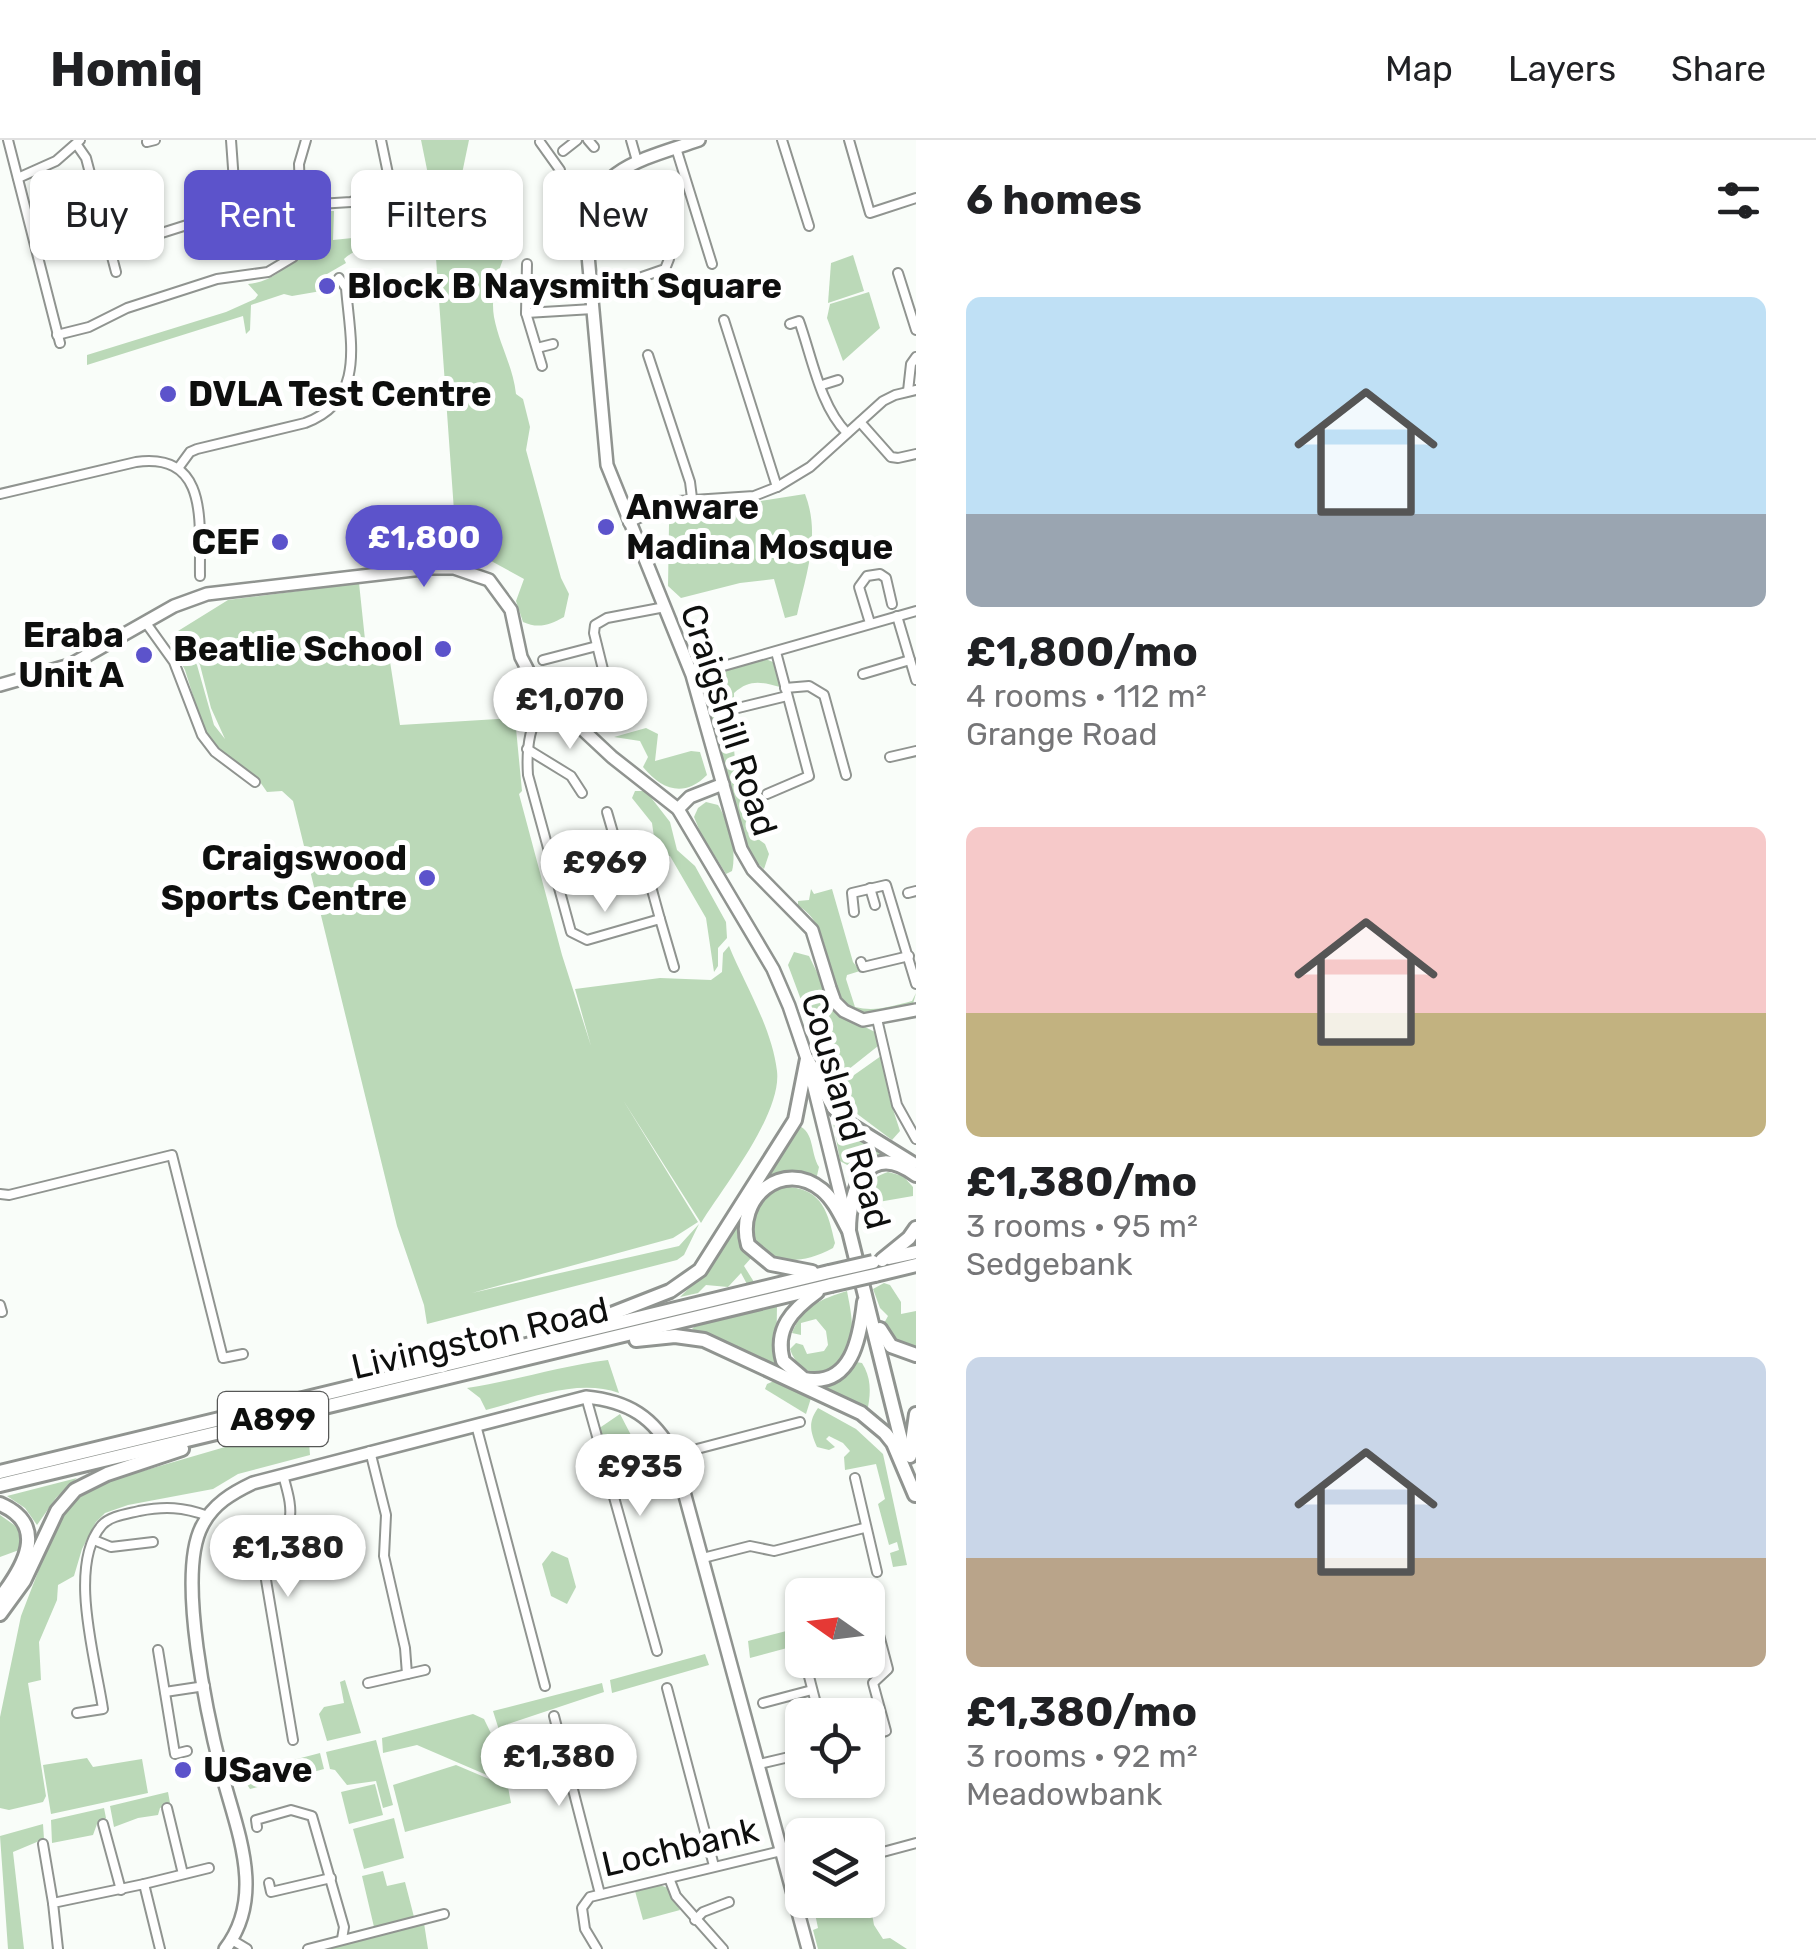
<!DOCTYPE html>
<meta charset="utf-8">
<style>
:root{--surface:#fff;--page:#f2f2f2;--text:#202124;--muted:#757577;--line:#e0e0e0;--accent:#5c53cb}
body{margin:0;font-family:Rubik,sans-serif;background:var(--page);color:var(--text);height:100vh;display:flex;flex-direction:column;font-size:38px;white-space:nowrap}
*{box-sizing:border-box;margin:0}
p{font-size:32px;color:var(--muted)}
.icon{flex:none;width:55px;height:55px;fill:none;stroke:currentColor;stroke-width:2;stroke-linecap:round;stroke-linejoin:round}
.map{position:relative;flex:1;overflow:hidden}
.side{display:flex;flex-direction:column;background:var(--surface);width:900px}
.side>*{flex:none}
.top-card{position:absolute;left:30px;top:30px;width:735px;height:90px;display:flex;gap:20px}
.needle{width:65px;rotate:284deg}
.controls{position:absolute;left:785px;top:1438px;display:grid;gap:20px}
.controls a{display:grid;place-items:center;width:100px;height:100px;border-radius:15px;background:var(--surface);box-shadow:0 2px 8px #0004;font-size:50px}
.price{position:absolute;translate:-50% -85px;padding:0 22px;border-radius:35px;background:#fff;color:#222;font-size:32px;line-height:65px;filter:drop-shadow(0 2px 5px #0008)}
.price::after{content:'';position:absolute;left:50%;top:60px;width:30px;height:22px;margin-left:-15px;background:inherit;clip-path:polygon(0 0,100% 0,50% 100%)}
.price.on{background:var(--accent);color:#fff}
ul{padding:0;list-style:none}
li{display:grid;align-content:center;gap:20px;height:530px;padding:0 50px}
li span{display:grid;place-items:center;height:310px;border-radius:15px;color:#555}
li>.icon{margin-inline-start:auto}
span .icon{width:180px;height:180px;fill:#fffc;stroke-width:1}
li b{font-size:42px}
h2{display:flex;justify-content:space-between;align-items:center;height:120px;padding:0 50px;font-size:42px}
.pill{padding:0 35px;border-radius:15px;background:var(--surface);box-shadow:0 2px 8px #0004;font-size:35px;line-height:90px}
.pill.on{background:var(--accent);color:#fff}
header{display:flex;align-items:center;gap:60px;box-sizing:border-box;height:140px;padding:0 50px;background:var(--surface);border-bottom:2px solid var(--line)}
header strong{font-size:48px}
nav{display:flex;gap:55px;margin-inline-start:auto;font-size:35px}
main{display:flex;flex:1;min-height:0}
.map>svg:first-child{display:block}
.green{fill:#bbd9b8}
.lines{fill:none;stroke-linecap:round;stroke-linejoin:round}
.street-casing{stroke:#909490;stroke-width:12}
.secondary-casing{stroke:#909490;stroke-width:16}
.primary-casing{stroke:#909490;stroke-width:18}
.street{stroke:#fff;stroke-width:8}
.secondary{stroke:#fff;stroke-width:11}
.primary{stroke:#fff;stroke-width:12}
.primary-bridge-casing{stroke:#909490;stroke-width:18;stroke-linecap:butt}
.primary-bridge{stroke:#fff;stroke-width:12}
.poi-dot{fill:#5c53cb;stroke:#fff;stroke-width:4}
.labels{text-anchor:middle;stroke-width:10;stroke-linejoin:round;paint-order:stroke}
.shield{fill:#fff;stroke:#565756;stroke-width:2.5}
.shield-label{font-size:32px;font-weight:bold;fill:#0e0f0e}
.poi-label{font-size:35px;font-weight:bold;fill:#0e0f0e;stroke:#fff;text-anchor:start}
.street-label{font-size:35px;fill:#0e0f0e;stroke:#fff}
</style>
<header>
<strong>Homiq</strong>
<nav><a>Map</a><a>Layers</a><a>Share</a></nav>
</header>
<main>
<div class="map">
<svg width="916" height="1809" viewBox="0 0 916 1809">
<rect width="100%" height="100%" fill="#f9fdf9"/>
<g class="green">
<polygon points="421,0 469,0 459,48 433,59"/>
<path d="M 459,55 L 508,107 C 499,128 490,154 494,177 C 499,204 513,226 516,254 L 523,259 L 530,287 L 526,310 L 561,438 L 569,454 L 564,477 C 550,485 538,489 523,482 L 516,461 L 524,439 L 482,416 L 457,413 L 435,104 L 414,99 L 410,91 C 391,106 362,102 344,119 L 346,123 L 327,134 L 327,150 L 292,156 L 284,154 L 251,165 L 250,190 L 246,194 L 243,176 L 87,225 L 87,215 L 226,172 L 255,159 L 258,155 L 248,144 C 280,141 295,118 312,94 L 307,75 L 312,71 L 334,71 L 333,100 L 362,97 L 377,86 L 421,75 L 435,62 Z"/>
<polygon points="853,115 864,151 828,163 831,123"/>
<polygon points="869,152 880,188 843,221 827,178 830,164"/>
<path d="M 805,354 C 821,395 806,434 797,475 L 785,478 L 774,439 L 740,443 L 681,458 L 668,446 L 669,385 L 673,372 L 687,366 L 697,379 L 712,379 L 736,365 Z"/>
<path d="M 359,443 L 366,509 L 388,509 L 400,585 L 515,578 L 522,651 L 519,654 L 562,815 L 591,906 L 575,849 L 660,838 L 711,840 L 722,832 L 723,813 L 729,806 C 745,845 772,888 777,931 C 782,974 724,1046 701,1083 L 623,960 L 698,1082 L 673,1098 L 472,1153 L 679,1106 L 699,1084 L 684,1115 L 677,1120 L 427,1184 L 424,1165 L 397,1086 L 293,661 L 282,651 L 267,652 L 258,639 L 221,611 L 205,594 L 185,530 L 170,503 L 180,498 L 197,525 L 214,585 L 225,599 L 211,568 L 200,525 L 178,491 L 228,460 Z"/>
<path d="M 763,518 L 773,522 L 780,547 C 761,542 750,539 734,553 L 734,562 L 730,564 L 732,577 L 729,581 L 724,563 L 727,554 L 719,551 L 714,557 L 723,568 L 720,581 L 729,607 L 734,609 L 736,630 L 745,659 L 742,664 L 748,676 L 756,678 L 757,686 L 751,694 L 765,704 L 769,714 L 764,729 L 749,716 L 744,705 L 703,554 L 710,536 Z"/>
<path d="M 646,588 L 658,594 L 655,621 L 691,611 L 700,612 L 707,635 C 684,658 662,650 643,627 L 648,617 L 640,601 L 614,597 Z"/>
<polygon points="635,651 646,651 670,682 677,710 695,726 726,782 727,798 718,808 718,826 714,832 706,778 670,716 657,718 652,683 632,658"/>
<path d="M 706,662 L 718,665 C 729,682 737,711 732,731 L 726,734 L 701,694 L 694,677 L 698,668 Z"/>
<path d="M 811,749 L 814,754 L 832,749 L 853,822 L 860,831 L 847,835 L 846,839 L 855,867 C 875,872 893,866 912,861 L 916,853 L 913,864 C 805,908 850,793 798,766 L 798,761 L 809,760 Z"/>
<polygon points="794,812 809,816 837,873 875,892 878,906 839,937 829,935 788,825"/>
<polygon points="881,916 890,960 900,991 892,1000 848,967 840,945"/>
<polygon points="837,978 891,1016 889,1020 876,1020 858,1031 840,1021 833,982"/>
<path d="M 798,985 C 815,993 810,1012 819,1027 L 816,1040 L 760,1044 Z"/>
<path d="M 888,1032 L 903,1036 L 913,1047 L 913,1056 L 861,1065 C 859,1048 872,1037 888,1032 Z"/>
<path d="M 789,1047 C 823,1050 828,1073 835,1103 L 833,1108 C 749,1153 723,1057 789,1047 Z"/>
<polygon points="739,1077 740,1095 752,1117 744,1126 754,1142 748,1146 741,1133 728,1147 706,1145 698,1153 680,1157 700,1137"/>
<polygon points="884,1143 890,1145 901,1162 901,1174 916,1171 916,1207 892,1198 882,1187 888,1176 880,1168 873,1149"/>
<path d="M 847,1151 C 851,1172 856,1193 847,1214 C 835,1243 799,1238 790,1209 L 796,1203 L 803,1205 L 807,1214 L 824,1211 L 828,1205 L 826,1191 L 816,1179 L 801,1183 L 801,1195 L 792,1193 C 803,1166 821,1159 847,1151 Z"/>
<polygon points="777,1166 776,1227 692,1189 697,1184"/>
<path d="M 608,1220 L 619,1253 C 577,1238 528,1259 486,1270 L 480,1258 L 467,1248 C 515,1241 559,1226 608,1220 Z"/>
<path d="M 856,1222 L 862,1223 C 871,1237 871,1252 868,1267 L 862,1270 L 813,1247 L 840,1237 Z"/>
<polygon points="774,1241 811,1258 806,1274 765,1249 767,1244"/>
<path d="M 818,1268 L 856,1289 L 883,1314 L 907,1425 L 893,1427 L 890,1413 L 899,1410 L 897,1402 L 889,1405 L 878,1364 L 885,1359 L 876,1324 L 845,1330 L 844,1317 L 850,1311 L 843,1303 L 829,1296 L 826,1299 L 835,1307 L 829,1310 L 817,1307 C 810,1291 808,1282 818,1268 Z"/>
<polygon points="620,1274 632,1297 614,1302 620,1328 610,1330 598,1289"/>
<polygon points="294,1287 309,1302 310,1315 238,1334 213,1349 128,1365 105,1373 96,1382 82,1409 74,1436 58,1445 57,1460 39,1502 41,1540 28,1543 46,1656 43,1662 9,1670 0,1668 0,1577 21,1476 56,1385 73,1360 98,1344"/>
<polygon points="77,1338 56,1358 37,1385 25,1368 7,1356"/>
<polygon points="0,1375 17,1387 23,1401 19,1410 0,1417"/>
<polygon points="552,1411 568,1418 576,1447 567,1464 551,1456 542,1424"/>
<polygon points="802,1487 802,1504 750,1518 748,1501"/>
<polygon points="705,1514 709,1525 612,1553 610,1540"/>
<polygon points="345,1540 361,1593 327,1601 319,1574 324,1567 344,1563 340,1542"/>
<polygon points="602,1543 604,1552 508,1584 525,1641 516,1644 493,1571"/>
<polygon points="473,1574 484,1579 503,1618 510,1645 417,1605 383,1613 382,1598"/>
<polygon points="376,1600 393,1665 383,1668 376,1641 347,1645 335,1630 330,1629 326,1612"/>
<polygon points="320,1613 324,1629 250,1649 240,1634"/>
<polygon points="87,1618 93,1627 142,1619 148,1653 51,1674 43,1625"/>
<polygon points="456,1625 508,1647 511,1663 405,1692 393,1645"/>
<polygon points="375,1644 383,1675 349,1684 341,1652"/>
<polygon points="168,1652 170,1663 160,1668 158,1675 138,1678 114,1687 110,1666"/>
<polygon points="104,1668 106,1678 97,1684 93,1695 52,1703 51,1680"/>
<polygon points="394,1678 404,1718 364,1729 353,1689"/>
<polygon points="43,1684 44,1699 13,1712 24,1809 8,1809 0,1696"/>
<polygon points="383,1731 387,1746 405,1742 414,1777 374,1787 362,1736"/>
<polygon points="660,1745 668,1748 680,1770 643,1780 635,1751"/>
<polygon points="868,1752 874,1785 883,1799 890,1798 907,1809 818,1809 813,1790 818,1788 813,1764 818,1760 868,1760"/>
<polygon points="424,1783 428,1809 326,1809"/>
</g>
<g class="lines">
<g class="street-casing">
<g id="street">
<polyline points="8,0 60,203"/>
<polyline points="588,0 594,7"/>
<polyline points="631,0 637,21"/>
<polyline points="782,0 809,86"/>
<polyline points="849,0 870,73 916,58"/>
<polyline points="147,2 155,0"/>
<polyline points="540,2 560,30 558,47 564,53 564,57 554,62 550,52 558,47"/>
<polyline points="77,5 86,18 116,132"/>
<polyline points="676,8 712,124"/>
<polyline points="563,11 577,0"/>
<polyline points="18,38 56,21 80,0"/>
<polyline points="561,61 575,78 587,81"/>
<polyline points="302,65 351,62 391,48 381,0"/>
<polyline points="111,109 228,72 235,56 231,0"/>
<polyline points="527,124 526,173 542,226"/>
<polyline points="898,133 916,190"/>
<polyline points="591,143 639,138 665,129 669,119 655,74"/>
<polyline points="526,173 593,169"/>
<polyline points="724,180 777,347"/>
<path d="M 790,184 L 799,181 C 812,217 820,266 847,293"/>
<polyline points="57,195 89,187 127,168 217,139 268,132 293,117 302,101 299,24 306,0"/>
<polyline points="537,208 553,204"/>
<polyline points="648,215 690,342 692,358"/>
<polyline points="822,245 838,240"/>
<polyline points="908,251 911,224 916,217"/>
<polyline points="860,282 891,317 898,318 916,314"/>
<path d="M 179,327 L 190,312 L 197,309 L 305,283 C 367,260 350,200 346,148 L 339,138"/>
<path d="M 0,354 L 136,322 C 210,312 199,384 200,436"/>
<polyline points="628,383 678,361 754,356 777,347 810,327 883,261 895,255 916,250"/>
<polyline points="897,476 916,540"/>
<polyline points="146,483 174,522 202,595 215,612 255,642"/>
<polyline points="870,483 859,447 867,436 880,434 886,438 892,464"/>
<polyline points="543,520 597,506"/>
<polyline points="863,534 910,520"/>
<polyline points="692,535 916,471"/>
<polyline points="785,548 809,546 824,555 846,635"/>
<path d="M 547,558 C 530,582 526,606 528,635 L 571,792 L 587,800 L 660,779 L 674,827"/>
<polyline points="738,568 787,556"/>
<polyline points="585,572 612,566 594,493 595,485 607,478 665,467"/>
<polyline points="527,609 571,636 582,653"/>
<polyline points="890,617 916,611"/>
<polyline points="767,654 809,636 776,512"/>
<polyline points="607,672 616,703"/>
<polyline points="553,724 616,703 624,733"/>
<polyline points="870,748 875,765"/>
<polyline points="652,750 660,779"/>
<polyline points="908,753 916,751"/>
<polyline points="854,772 852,753 886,745 916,844"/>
<polyline points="861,822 863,827 909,816"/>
<polyline points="877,879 897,965 916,999"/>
<polyline points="0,1054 9,1055 172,1015 223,1218 243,1214"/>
<polyline points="0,1165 2,1172"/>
<polyline points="586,1257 657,1511"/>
<polyline points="476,1285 545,1546"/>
<polyline points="370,1311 386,1375 384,1416 405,1508 407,1534"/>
<polyline points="674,1315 800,1282"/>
<path d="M 283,1335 C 287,1350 293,1367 289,1383 C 285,1403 267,1413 265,1434 L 293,1600"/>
<polyline points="855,1338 877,1432"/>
<polyline points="94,1400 111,1407 153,1402"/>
<polyline points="245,1415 253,1414 266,1421"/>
<polyline points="703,1418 750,1406 774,1411 864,1388"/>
<polyline points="158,1510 175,1614 187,1611"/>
<polyline points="806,1525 819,1575"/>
<polyline points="368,1543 425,1530"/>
<polyline points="667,1548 714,1726"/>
<polyline points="165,1552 205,1546"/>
<polyline points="763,1563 812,1550"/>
<path d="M 77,1573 L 103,1569 C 96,1521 67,1425 102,1385 C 110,1376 127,1374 139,1371 C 165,1366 183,1367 208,1376"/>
<polyline points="554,1576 600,1754"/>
<polyline points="868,1597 886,1591 873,1543 888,1529 878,1491"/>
<polyline points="759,1624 802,1614"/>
<polyline points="167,1668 183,1734"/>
<polyline points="103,1684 121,1750"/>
<polyline points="257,1687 256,1680 291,1670 312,1676 344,1787 342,1799"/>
<polyline points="43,1704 53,1763"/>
<polyline points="868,1716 916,1703"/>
<polyline points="669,1738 676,1756 723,1809"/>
<polyline points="269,1743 271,1752 331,1738"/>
<polyline points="144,1744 209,1728"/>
<polyline points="695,1780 703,1772 729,1762"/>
<polyline points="232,1800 247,1809"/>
<polyline points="58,1809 53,1763 144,1744 160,1809"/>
<polyline points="308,1809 444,1774"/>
<polyline points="597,1809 585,1789 582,1768 590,1757 781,1711"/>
</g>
</g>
<g class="secondary-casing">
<g id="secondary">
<path d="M 699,0 C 648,18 588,28 586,93 L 607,325 L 692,535 L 741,709 L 753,730 L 812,790 L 830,848 L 835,862 L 844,871 L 863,880 L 916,870"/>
<polyline points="0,545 70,525 174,466 207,454 431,428 454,428 489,440 511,470 521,517 536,546 612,617 678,669 773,829 789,866 807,919 846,1078"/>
<polyline points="678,669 690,657 723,644"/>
<path d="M 225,1809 C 266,1756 237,1691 222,1634 C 208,1579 176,1435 202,1386 C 213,1364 232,1353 253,1343 L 586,1257 C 628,1261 654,1277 674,1315 L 808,1809"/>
</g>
</g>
<g class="primary-casing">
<g id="primary">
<polyline points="808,921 834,968 852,986 912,1023"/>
<polyline points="889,1118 916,1112"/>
<polyline points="882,1120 909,1098 916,1088"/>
<path d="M 812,1132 L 771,1124 L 748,1105 C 735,1058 783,1018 822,1050 C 834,1060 841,1076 848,1089"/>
<polyline points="875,1135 916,1125"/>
<path d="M 817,1152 C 792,1170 774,1189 783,1221 L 804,1239 C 852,1248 860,1197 864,1162"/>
<polyline points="591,1182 670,1151 700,1130 795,980 807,919"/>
<polyline points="880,1189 891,1206 916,1215"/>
<polyline points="636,1200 675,1196 704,1200 861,1273 885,1293 893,1303 915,1355"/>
<path d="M 904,1312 L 849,1091 C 849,1050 867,998 916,1035"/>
<polyline points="910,1316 916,1274"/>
<polyline points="0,1332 829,1132"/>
<polyline points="0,1345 831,1145"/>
<path d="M 0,1364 C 49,1385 24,1427 0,1458"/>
<polyline points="0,1474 24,1441 57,1371 75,1350 107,1334 182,1309"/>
</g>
</g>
<use href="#street" class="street"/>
<use href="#secondary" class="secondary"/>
<use href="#primary" class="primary"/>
<g class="primary-bridge-casing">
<g id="primary-bridge">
<polyline points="829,1132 873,1122"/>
<polyline points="831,1145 875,1135"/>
</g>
</g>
<use href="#primary-bridge" class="primary-bridge"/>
</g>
<g class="poi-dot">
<circle cx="327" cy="146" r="10"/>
<circle cx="168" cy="254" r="10"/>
<circle cx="606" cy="387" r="10"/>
<circle cx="280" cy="402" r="10"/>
<circle cx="443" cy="509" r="10"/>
<circle cx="144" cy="515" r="10"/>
<circle cx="427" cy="738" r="10"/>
<circle cx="183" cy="1630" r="10"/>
</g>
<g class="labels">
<rect class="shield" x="218" y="1252" width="110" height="54" rx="8"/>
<g class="shield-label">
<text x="273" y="1290">A899</text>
</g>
<g class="poi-label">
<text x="347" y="158">Block B Naysmith Square</text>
<text x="188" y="266">DVLA Test Centre</text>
<text x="626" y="379">Anware<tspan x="626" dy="40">Madina Mosque</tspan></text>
<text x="260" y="414" text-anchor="end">CEF</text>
<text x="124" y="507" text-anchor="end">Eraba<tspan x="124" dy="40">Unit A</tspan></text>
<text x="423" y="521" text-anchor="end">Beatlie School</text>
<text x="407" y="730" text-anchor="end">Craigswood<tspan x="407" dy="40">Sports Centre</tspan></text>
<text x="203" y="1642">USave</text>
</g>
<g class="street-label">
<text transform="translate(729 580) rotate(72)" y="12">Craigshill Road</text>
<text transform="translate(846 971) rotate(74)" y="12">Cousland Road</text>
<text transform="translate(480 1198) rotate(-13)" y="12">Livingston Road</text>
<text transform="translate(680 1707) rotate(-13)" y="12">Lochbank</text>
</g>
</g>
</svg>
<div class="controls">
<a><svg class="needle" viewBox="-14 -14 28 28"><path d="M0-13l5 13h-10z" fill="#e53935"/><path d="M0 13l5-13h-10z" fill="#757577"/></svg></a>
<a><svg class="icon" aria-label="locate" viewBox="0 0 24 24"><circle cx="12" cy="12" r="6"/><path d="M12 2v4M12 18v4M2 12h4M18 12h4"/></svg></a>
<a><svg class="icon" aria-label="layers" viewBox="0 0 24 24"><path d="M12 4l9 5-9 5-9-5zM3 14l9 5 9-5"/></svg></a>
</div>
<b class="price on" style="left:424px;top:450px">£1,800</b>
<b class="price" style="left:570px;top:612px">£1,070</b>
<b class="price" style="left:605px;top:775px">£969</b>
<b class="price" style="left:640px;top:1379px">£935</b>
<b class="price" style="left:288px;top:1460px">£1,380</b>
<b class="price" style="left:559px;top:1669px">£1,380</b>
<div class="top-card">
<a class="pill">Buy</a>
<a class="pill on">Rent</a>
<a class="pill">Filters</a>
<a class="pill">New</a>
</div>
</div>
<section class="side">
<h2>6 homes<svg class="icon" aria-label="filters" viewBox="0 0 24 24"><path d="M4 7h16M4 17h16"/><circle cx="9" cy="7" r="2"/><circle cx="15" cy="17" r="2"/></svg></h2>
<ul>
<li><span style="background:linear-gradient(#bfe0f5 70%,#9aa5b1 0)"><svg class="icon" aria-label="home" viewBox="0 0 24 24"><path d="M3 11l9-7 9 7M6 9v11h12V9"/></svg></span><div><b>£1,800/mo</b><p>4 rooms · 112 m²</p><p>Grange Road</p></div></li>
<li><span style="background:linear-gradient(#f6c9c9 60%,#c2b280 0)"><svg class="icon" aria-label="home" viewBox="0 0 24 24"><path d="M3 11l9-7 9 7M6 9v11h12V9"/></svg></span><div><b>£1,380/mo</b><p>3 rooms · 95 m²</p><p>Sedgebank</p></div></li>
<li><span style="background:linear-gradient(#c9d6e8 65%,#b9a48a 0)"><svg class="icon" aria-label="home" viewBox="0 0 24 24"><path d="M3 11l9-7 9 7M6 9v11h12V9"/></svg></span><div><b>£1,380/mo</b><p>3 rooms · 92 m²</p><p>Meadowbank</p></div></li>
</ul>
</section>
</main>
